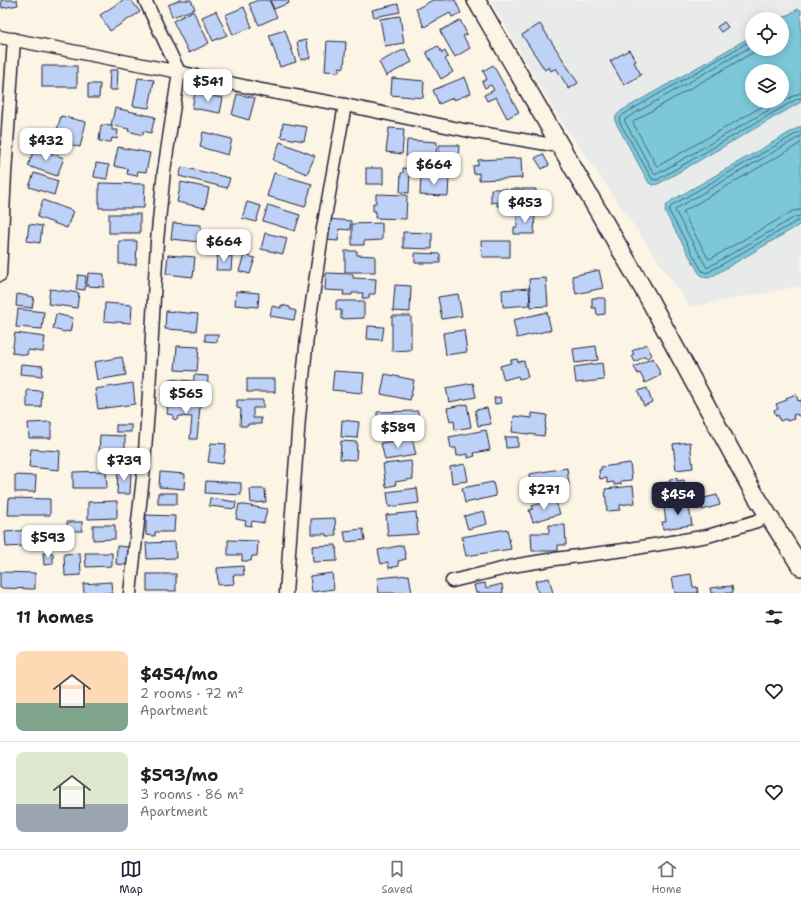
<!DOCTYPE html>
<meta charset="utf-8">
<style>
:root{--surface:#fff;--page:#f2f2f2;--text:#222;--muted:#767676;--line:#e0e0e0;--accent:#22223b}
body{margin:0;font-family:"Shantell Sans",sans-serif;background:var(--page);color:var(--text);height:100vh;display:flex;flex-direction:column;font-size:15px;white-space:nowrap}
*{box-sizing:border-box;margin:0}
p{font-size:13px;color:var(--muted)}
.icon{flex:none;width:22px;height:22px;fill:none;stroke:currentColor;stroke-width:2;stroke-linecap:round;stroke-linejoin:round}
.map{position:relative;height:593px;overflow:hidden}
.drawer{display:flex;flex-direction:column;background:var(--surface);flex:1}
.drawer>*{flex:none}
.controls{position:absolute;left:745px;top:12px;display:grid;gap:8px}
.controls a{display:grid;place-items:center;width:44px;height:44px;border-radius:50%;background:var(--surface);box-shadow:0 2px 10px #0003;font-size:20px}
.price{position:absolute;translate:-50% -34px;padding:0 9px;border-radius:8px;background:#fff;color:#222;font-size:13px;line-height:26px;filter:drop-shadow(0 1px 2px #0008)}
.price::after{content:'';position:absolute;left:50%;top:24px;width:12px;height:9px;margin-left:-6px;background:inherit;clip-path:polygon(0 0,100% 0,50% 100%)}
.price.on{background:var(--accent);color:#fff}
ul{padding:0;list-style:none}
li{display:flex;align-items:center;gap:12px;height:100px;padding:0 16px}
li+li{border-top:1px solid var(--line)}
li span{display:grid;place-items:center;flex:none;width:112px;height:80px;border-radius:8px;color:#555}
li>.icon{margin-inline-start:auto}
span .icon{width:48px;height:48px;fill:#fffc;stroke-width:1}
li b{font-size:17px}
h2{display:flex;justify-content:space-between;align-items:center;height:48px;padding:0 16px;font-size:17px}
.menu{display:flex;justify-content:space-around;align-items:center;height:56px;border-top:1px solid var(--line);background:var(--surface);font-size:11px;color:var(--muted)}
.menu a{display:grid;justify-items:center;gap:2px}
.menu .on{color:var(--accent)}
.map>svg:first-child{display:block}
.built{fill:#e9eaea;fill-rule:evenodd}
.water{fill:#7bc8d9;stroke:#57869a;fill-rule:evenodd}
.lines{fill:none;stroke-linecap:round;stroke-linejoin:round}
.shore{stroke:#46647a;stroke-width:1}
.building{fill:#bed2f7;stroke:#22223b}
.street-casing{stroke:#22223b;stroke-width:15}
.secondary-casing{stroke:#22223b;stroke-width:20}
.street{stroke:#fcf5e5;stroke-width:12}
.secondary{stroke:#fcf5e5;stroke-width:17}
</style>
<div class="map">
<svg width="801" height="593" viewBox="0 0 801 593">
<rect width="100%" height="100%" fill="#fcf5e5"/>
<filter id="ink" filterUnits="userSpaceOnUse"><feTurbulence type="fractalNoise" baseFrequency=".025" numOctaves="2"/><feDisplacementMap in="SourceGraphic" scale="8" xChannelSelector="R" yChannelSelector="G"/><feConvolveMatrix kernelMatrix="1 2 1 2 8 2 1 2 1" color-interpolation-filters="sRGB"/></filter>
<g filter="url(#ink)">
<path class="built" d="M 490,0 L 801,0 L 801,286 L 690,307 L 560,119 ZM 752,19 L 782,19 L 782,49 L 752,49 ZM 752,71 L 782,71 L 782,101 L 752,101 Z"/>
<g class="water">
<path d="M 798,9 L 801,10 L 801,102 L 658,184 L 653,185 L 649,183 L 615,121 L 616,116 L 621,111 L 752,36 L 752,49 L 782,49 L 781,19 ZM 752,71 L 782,71 L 782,101 L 752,101 Z"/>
<polygon points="801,126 801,224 709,278 703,277 699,273 665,212 666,206 671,201"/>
</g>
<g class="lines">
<g class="shore">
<polyline points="752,40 624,114 620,118 619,121 652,179 657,180 797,99 801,98"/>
<polyline points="752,46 625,119 625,122 654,174 657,174 795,95 801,93"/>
<polyline points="759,49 634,121 633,123 656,165 658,166 772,101"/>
<polyline points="801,131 674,204 670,208 669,211 702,271 707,273 797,221 801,221"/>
<polyline points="801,136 677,208 675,211 707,268 795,217 801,216"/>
<polyline points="801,143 684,211 683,213 708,258 710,259 793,211 801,210"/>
</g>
</g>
<g class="building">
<polygon points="1,0 17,0 18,5 2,8"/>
<polygon points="123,0 131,0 140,12 110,31 100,15"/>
<polygon points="180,0 191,0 195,9 172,17 168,5"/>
<polygon points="258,0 269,0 277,17 259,25 249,4"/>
<polygon points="270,0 288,0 289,3 274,9"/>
<polygon points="433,0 455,0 461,13 452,17 450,13 424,27 416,9"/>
<polygon points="398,4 400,12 374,17 372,10"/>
<polygon points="244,7 252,27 233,35 225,15"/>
<polygon points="193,11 209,43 189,53 173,21"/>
<polygon points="216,11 227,35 213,41 202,17"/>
<polygon points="400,16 404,43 385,46 380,19"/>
<polygon points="460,20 467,34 463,36 470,48 455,57 440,31"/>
<polygon points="724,22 728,27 721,32 717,27"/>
<polygon points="540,24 578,83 569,89 556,68 551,71 549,67 545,70 522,35"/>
<polygon points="285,30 296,62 280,67 269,35"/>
<polygon points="306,40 310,58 301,60 297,42"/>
<polygon points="327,41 346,42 344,68 339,67 339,72 325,71"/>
<polygon points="438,46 442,53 445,51 448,57 445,59 453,72 441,79 426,52"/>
<polygon points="405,49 412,62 386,76 379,62"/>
<polygon points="629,50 636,61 634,62 641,75 624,85 610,61"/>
<polygon points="493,65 519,112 507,118 496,97 487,101 484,95 494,90 491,85 485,88 482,82 487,79 483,71"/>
<rect x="42" y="66" width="35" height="21"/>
<polygon points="110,70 118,70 117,90 109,90"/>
<polygon points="465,77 471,93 454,100 453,98 439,104 433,90"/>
<polygon points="138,78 154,80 149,108 133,106"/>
<polygon points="392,78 424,81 423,98 391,95"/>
<polygon points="88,84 100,84 99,98 88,98"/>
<polygon points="195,93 223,98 220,113 192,108"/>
<polygon points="237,94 255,98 249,120 232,115"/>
<polygon points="115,108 155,117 151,133 143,131 143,135 128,131 129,129 111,125"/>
<polygon points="61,116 86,122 80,147 71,145 72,142 55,137"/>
<polygon points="283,123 307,127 304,141 281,137"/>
<polygon points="101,125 112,126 112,130 118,130 117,139 112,138 111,142 99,141"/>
<polygon points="389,128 404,129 402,154 386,152"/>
<polygon points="203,132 232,139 228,155 200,147"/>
<polygon points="407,140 437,142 436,158 406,156"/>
<polygon points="280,142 315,156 307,174 273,160"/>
<polygon points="439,145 459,145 458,160 439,160"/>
<polygon points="35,147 64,158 57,176 28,166"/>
<polygon points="118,147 150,153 146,172 138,171 137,176 127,174 128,169 114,166"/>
<polygon points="543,154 549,165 542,169 535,158"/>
<polygon points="521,158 522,178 479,180 479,173 474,174 473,166 478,165 478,160"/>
<polygon points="96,163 109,165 107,179 94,177"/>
<polygon points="182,167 230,178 227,188 179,176"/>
<rect x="366" y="168" width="17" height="16"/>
<polygon points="403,168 410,169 409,193 400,192 401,173 403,173"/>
<polygon points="34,173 58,181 54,195 29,187"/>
<polygon points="274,173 312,184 305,207 267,196"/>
<polygon points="421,175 449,177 448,196 420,195"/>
<polygon points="181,182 209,188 205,208 177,202"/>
<polygon points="99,183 145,184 144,208 99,208"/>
<polygon points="491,189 507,189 507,202 501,203 501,206 497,206 497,202 491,203"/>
<polygon points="510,189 536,189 535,207 510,207"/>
<polygon points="376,194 407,195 406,219 375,218 376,211 373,211 373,203 376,203"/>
<polygon points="43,200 73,211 67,228 37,217"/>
<polygon points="247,202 261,206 256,222 242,218"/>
<polygon points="268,205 300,215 295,231 263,221"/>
<polygon points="517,213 535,213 534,234 514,234 514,227 517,227"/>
<rect x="109" y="214" width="31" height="19"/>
<polygon points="329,219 351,221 350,230 339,229 338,241 326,240"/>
<polygon points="173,223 201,225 200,242 171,239"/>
<polygon points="382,223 382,240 364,241 364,245 352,245 352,224"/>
<polygon points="29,224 42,226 40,243 27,241"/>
<polygon points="403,232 432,233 432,249 403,248"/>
<polygon points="265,233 287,238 283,254 261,249"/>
<polygon points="119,241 137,241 136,265 119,264"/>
<polygon points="481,241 510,241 510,257 482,257"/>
<polygon points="345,251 357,251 357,255 375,256 375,272 345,272"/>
<polygon points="415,253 440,254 440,263 415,263"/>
<polygon points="168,255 195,257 193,277 166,274"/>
<polygon points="244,255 255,258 250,274 239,271"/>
<polygon points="217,256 232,256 231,270 216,270"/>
<polygon points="599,270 603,288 576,294 572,276"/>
<polygon points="88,273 104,274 104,287 87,286"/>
<polygon points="326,273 353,274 353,278 376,279 375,294 369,294 369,298 362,298 363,293 352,293 352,295 343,295 344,291 325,290"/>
<polygon points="78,275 86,276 85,290 76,289"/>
<polygon points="546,278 548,306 531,307 529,279"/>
<polygon points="395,285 411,286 410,312 393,311"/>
<polygon points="529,288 530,305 503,307 502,290"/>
<polygon points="50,289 79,293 77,308 48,304"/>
<polygon points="236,291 259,293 258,307 235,305"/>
<polygon points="17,294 34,297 32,308 16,306"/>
<polygon points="458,294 462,316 442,319 438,297"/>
<polygon points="592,298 605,298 605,314 597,315 596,308 592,308"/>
<polygon points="336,301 364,301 364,318 341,319 341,310 336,310"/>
<polygon points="105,303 132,305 131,323 104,321"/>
<polygon points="281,305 290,307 290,309 296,311 294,320 270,316 272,306 281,308"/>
<polygon points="18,309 44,312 42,329 16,327"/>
<polygon points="166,311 198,314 196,331 165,329"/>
<polygon points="547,312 551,330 517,338 513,320"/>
<polygon points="56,314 73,318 70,332 66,331 65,332 53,329"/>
<polygon points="392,316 411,316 411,350 392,351"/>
<polygon points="368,326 384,327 382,340 367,339"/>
<polygon points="464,330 467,352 446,355 443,333"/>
<polygon points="15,333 45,337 43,352 28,350 27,355 12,353"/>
<polygon points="205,334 218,334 217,342 205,341"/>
<polygon points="646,344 652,355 646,359 645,356 635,362 632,356 634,354 632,351"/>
<polygon points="177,346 199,347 197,371 175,370"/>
<polygon points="596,346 598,360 575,363 573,349"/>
<polygon points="122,357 126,375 97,380 94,362"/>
<polygon points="653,358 661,375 645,383 640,373 638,374 634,367"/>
<polygon points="517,359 518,362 524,361 528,377 519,379 518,376 504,380 500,366 511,363 511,360"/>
<polygon points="602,363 604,380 576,383 574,367"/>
<polygon points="21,364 43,366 42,376 20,374"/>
<polygon points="334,371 364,373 362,393 332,390"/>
<polygon points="385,374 414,380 410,400 381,394"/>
<polygon points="194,375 208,376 207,396 193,395"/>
<polygon points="169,379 192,381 190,396 167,394"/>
<rect x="247" y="379" width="28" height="13"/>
<polygon points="133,383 135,404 98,409 95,389"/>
<polygon points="473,383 476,397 449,402 446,388"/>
<polygon points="647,388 652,402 644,406 638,391"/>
<polygon points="27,390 42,391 41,407 27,407"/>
<polygon points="796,394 798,401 801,400 801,415 798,416 797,414 793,415 794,419 787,421 786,419 780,421 778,415 776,416 774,410 778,409 776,404 787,400 786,398"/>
<polygon points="500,397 501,403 495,404 494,398"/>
<polygon points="237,400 263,400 263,408 253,408 253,418 261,418 261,424 248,424 248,426 240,426 241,409 237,408"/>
<polygon points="166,403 200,406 197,439 190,439 192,417 179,416 177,420 173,419 173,415 167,414 168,406 165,406"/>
<polygon points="467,404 471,427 455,430 454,420 450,421 447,408"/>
<polygon points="487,408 491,424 478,426 475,410"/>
<polygon points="418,411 419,432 378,433 377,412"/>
<polygon points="532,413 547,415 544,436 512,432 514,416 532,418"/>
<polygon points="342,420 359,422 357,438 341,437"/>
<polygon points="51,422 51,438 29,438 28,423"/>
<rect x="116" y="425" width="15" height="7"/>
<polygon points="486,430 490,450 474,453 475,456 468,458 468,454 457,456 456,448 451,448 449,437"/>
<polygon points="100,435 125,436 125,454 99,453"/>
<polygon points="505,437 518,437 518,447 506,448"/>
<polygon points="412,438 416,455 385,460 381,443"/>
<polygon points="341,441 357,442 356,460 340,459"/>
<polygon points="690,442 693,468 676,470 673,444"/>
<polygon points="211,443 226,444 223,464 208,462"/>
<polygon points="31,449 60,451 59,470 29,467"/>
<polygon points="411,461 413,479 395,482 396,485 386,487 383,464"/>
<polygon points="630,463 632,480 621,481 621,484 614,485 614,482 607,483 607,478 600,479 599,470 601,470 601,467"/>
<polygon points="465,464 468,481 452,483 450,467"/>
<polygon points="567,468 569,485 531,491 529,474"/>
<polygon points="106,471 107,488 73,488 73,472"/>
<polygon points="118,471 131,471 130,494 117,494"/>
<polygon points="160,472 185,474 184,489 159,487"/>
<polygon points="15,475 36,476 35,492 15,492"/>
<polygon points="677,478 677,481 684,480 686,491 691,490 692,497 657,503 654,484 670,482 670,479"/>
<polygon points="206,481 241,483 241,495 205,493"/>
<polygon points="493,482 496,496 465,503 462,488"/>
<polygon points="633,486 635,503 620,505 620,510 607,511 605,489"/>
<polygon points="417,488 419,503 389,507 387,492"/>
<polygon points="250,489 265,489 266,502 251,503"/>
<rect x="158" y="493" width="19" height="11"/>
<polygon points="717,495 720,505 702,510 700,499"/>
<polygon points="9,498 50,499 50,515 8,515"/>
<polygon points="210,498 236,502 235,509 209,506"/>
<polygon points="555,499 560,514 533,522 529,510 533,509 532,506"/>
<polygon points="117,501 117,518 88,519 88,502"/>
<polygon points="688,501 692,525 663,529 662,522 666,522 664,508 679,505 678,502"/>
<polygon points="239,504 267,509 264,523 252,521 251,526 245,525 246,521 236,519"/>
<polygon points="484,511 487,524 468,529 464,516"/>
<polygon points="416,512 418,534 388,536 386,515"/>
<polygon points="146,515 175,516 174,532 155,532 155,536 146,535"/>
<polygon points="335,518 336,536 326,536 326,534 311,534 311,519"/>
<rect x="67" y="522" width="15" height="9"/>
<polygon points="93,525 115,525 115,539 93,540"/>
<polygon points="549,525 565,525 566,545 558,545 558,551 532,551 531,533 549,533"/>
<polygon points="42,529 43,545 6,547 5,532"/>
<polygon points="363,529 365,540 346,542 344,531"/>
<polygon points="507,529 511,549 466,556 462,537"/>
<polygon points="50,530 60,531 59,545 49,544"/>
<polygon points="228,540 258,541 257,556 252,556 251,561 242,561 242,555 228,555"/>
<polygon points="175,542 176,558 147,559 146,543"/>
<polygon points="336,545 337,561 313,562 312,546"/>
<polygon points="403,545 406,559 398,561 399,566 389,568 388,562 381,564 378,550"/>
<polygon points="117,546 128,547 127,565 116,564"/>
<polygon points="43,553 53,553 53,564 44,565"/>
<polygon points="80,553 81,575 65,576 64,554"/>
<polygon points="85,553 112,553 112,566 86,567"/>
<polygon points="243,566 244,575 233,575 234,584 218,585 217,568"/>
<polygon points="0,572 35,573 35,589 0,588"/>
<polygon points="332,573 334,589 312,592 310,576"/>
<rect x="147" y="574" width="29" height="17"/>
<polygon points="691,574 693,587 697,587 698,593 675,593 672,577"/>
<polygon points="409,575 412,593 379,593 377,578"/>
<polygon points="549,578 553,593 538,593 535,581"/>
<polygon points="111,582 112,593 84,593 83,584"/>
<polygon points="485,583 486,588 502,584 503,593 476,593 474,585"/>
<polygon points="732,586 733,593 711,593 710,588"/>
</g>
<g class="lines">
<g class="street-casing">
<g id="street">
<polyline points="0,37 179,72 261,90 345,105 469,131 559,146"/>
<polyline points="0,275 5,174 14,39"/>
<polyline points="452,581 518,565 555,559 624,550 708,536 757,521 768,515"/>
<polyline points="130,593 143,477 148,410 157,241 164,171 179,72 145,0"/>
<polyline points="286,593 299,418 307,337 323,228 345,105"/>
</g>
</g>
<g class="secondary-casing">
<polyline id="secondary" points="476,0 649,299 751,488 801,567"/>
</g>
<use href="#street" class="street"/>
<use href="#secondary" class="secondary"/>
</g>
</g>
</svg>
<div class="controls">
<a><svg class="icon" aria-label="locate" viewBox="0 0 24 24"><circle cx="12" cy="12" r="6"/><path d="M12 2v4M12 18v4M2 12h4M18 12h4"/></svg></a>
<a><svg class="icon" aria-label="layers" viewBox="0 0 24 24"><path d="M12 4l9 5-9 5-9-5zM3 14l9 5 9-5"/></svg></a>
</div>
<b class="price" style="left:208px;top:103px">$541</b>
<b class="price" style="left:46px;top:162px">$432</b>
<b class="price" style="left:434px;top:186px">$664</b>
<b class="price" style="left:525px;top:224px">$453</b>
<b class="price" style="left:224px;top:263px">$664</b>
<b class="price" style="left:186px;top:415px">$565</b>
<b class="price" style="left:398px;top:449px">$589</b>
<b class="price" style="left:124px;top:482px">$739</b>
<b class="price" style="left:544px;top:511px">$271</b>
<b class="price on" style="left:678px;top:516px">$454</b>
<b class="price" style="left:48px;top:559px">$593</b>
</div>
<section class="drawer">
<h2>11 homes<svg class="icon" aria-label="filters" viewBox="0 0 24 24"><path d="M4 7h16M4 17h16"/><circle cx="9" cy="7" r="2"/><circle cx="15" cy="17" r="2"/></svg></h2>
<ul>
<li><span style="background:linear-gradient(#ffd9b3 65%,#7fa58c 0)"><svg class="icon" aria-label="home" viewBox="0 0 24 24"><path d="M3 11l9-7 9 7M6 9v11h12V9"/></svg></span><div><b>$454/mo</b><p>2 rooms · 72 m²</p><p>Apartment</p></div><svg class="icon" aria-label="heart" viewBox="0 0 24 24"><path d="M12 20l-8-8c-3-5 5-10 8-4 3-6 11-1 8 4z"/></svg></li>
<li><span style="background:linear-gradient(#dfe7d0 65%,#9aa5b1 0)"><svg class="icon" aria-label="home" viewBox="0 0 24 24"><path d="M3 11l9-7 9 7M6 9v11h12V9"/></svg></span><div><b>$593/mo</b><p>3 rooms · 86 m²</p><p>Apartment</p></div><svg class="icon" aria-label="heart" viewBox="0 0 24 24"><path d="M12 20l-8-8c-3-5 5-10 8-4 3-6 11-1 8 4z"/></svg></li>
</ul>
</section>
<nav class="menu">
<a class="on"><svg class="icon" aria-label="map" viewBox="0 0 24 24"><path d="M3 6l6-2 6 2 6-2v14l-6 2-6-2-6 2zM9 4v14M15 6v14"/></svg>Map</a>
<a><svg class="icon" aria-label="saved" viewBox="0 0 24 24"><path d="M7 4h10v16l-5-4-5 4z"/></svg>Saved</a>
<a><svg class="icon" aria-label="home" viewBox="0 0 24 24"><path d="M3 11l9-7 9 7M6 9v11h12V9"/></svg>Home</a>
</nav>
